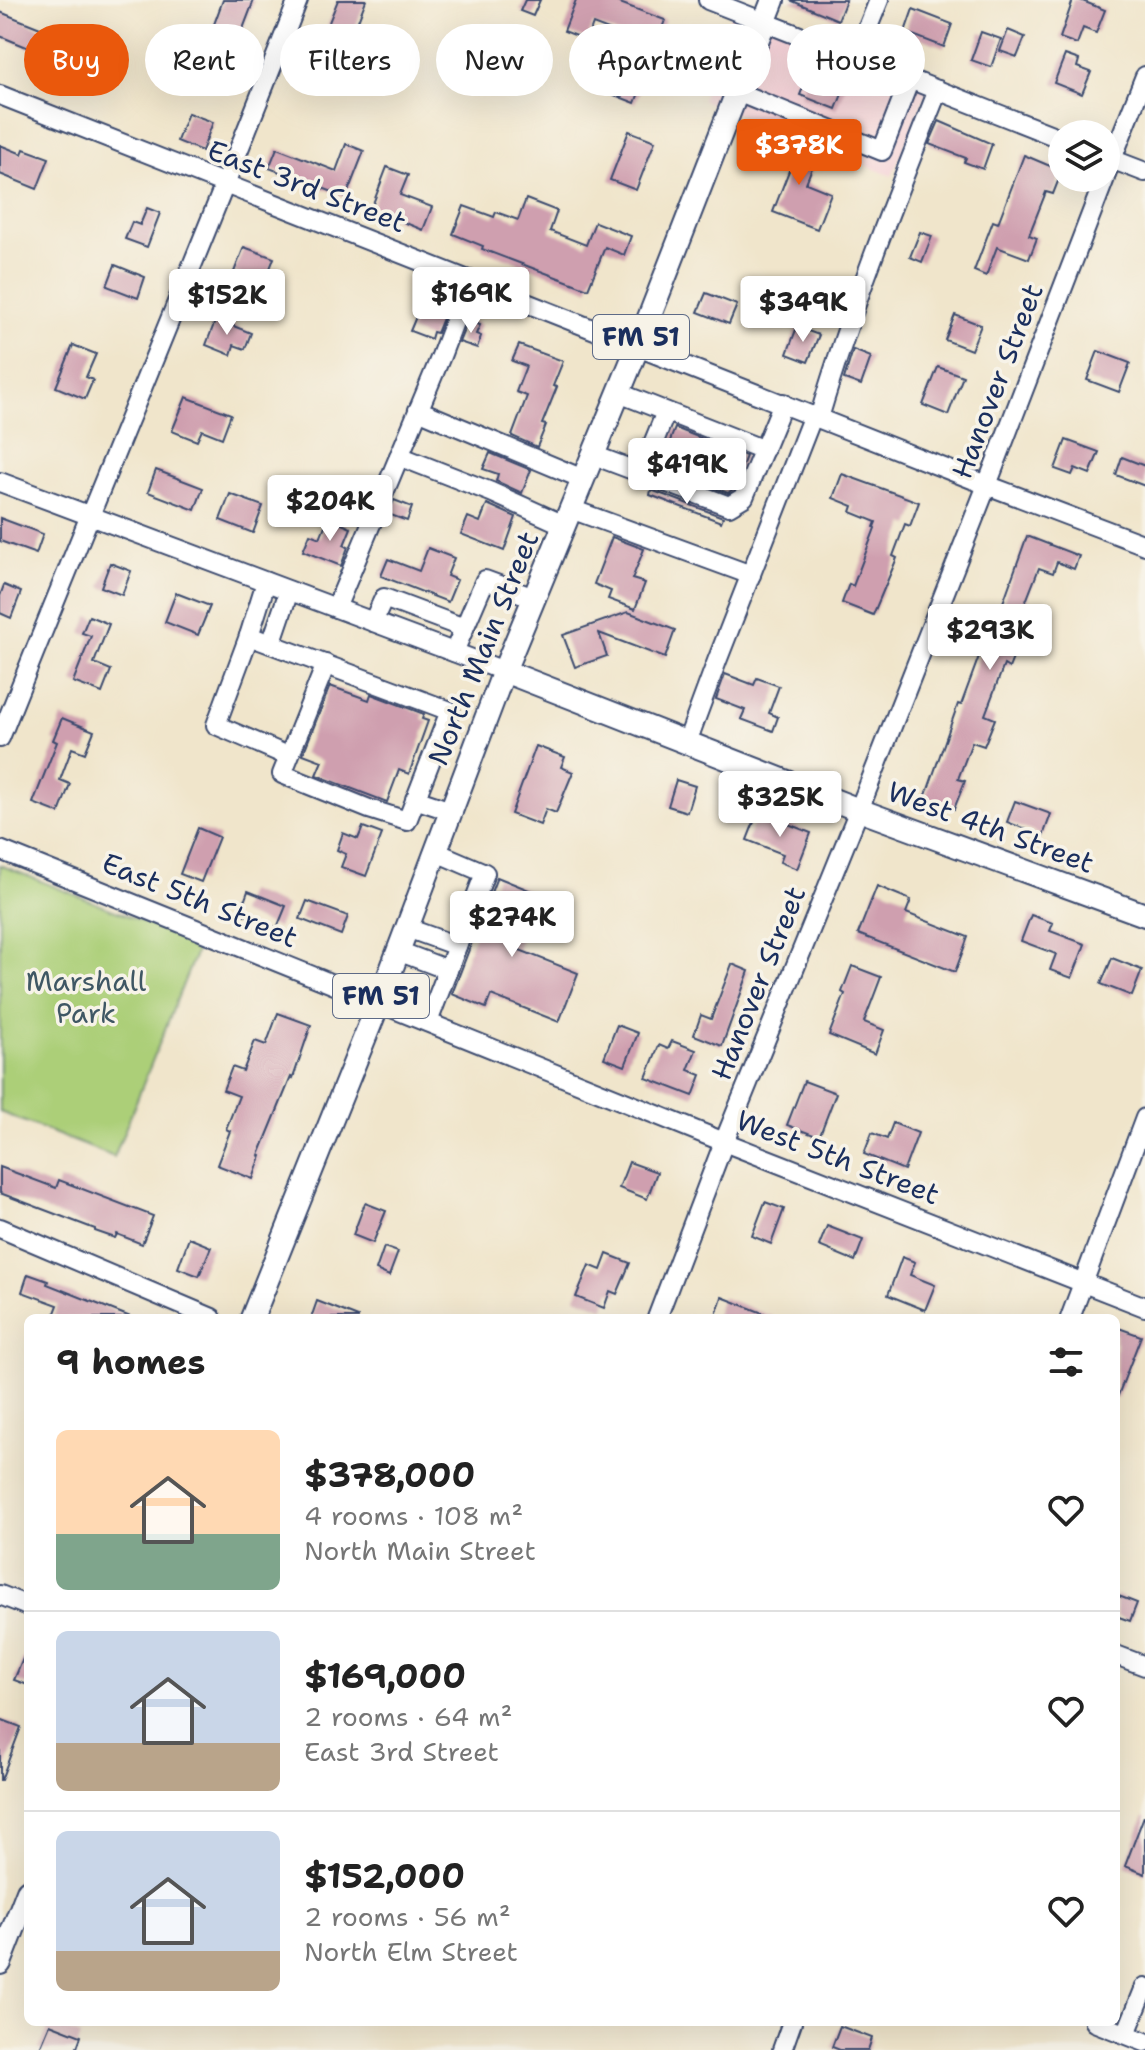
<!DOCTYPE html>
<meta charset="utf-8">
<style>
:root{--surface:#fff;--page:#f6f6f6;--text:#222;--muted:#767676;--line:#e0e0e0;--accent:#ea580c}
body{margin:0;font-family:"Shantell Sans",sans-serif;background:var(--page);color:var(--text);height:100vh;display:flex;flex-direction:column;font-size:30px;white-space:nowrap}
*{box-sizing:border-box;margin:0}
p{font-size:26px;color:var(--muted)}
.icon{flex:none;width:44px;height:44px;fill:none;stroke:currentColor;stroke-width:2;stroke-linecap:round;stroke-linejoin:round}
.map{position:relative;flex:1;overflow:hidden}
.side{position:absolute;left:24px;top:1314px;width:1096px;height:712px;display:flex;flex-direction:column;background:var(--surface);border-radius:12px;box-shadow:0 8px 32px #0002}
.side>*{flex:none}
.top-card{position:absolute;left:24px;top:24px;width:1098px;height:72px;display:flex;gap:16px}
.controls{position:absolute;left:1048px;top:120px;display:grid;gap:16px}
.controls a{display:grid;place-items:center;width:72px;height:72px;border-radius:50%;background:var(--surface);box-shadow:0 8px 32px #0002;font-size:40px}
.price{position:absolute;translate:-50% -68px;padding:0 18px;border-radius:8px;background:#fff;color:#222;font-size:26px;line-height:52px;filter:drop-shadow(0 2px 4px #0008)}
.price::after{content:'';position:absolute;left:50%;top:48px;width:24px;height:18px;margin-left:-12px;background:inherit;clip-path:polygon(0 0,100% 0,50% 100%)}
.price.current{background:var(--accent);color:#fff}
ul{padding:0;list-style:none}
li{display:flex;align-items:center;gap:24px;height:200px;padding:0 32px}
li+li{border-top:2px solid var(--line)}
li span{display:grid;place-items:center;flex:none;width:224px;height:160px;border-radius:12px;color:#555}
li>.icon{margin-inline-start:auto}
span .icon{width:96px;height:96px;fill:#fffc;stroke-width:1}
li b{font-size:34px}
h2{display:flex;justify-content:space-between;align-items:center;height:96px;padding:0 32px;font-size:34px}
.tag{padding:0 28px;border-radius:36px;background:var(--surface);box-shadow:0 8px 32px #0002;font-size:28px;line-height:72px}
.tag.current{background:var(--accent);color:#fff}
.map>svg:first-child{display:block}
.built{fill:#f6cfd7}
.green{fill:#accf78;stroke:#647f6b;stroke-width:2}
.building{fill:#cf9faf}
.lines{fill:none;stroke-linecap:round;stroke-linejoin:round}
.minor-casing{stroke:#3b4a6e;stroke-width:22}
.major-casing{stroke:#3b4a6e;stroke-width:26}
.minor{stroke:#fff;stroke-width:18}
.major{stroke:#fff;stroke-width:22}
.labels{text-anchor:middle;stroke-width:7;stroke-linejoin:round;paint-order:stroke}
.shield{fill:#f7f3e8;stroke:#5d6a87;stroke-width:2}
.shield-label{font-size:26px;font-weight:bold;fill:#1b2f5e}
.street-label{font-size:28px;fill:#1b2f5e;stroke:#f7f3e8}
.park-label{font-size:28px;fill:#3f5764;stroke:#f7f3e8}
</style>
<div class="map">
<svg width="1145" height="2050" viewBox="0 0 1145 2050">
<rect width="100%" height="100%" fill="#f7f3e8"/>
<filter id="ink" filterUnits="userSpaceOnUse"><feTurbulence type="fractalNoise" baseFrequency=".0125" numOctaves="2"/><feDisplacementMap in="SourceGraphic" scale="16" xChannelSelector="R" yChannelSelector="G"/><feConvolveMatrix kernelMatrix="1 2 1 2 8 2 1 2 1" color-interpolation-filters="sRGB"/></filter>
<filter id="wash" filterUnits="userSpaceOnUse"><feTurbulence type="fractalNoise" baseFrequency=".006" numOctaves="4" result="noise"/><feDisplacementMap in="SourceGraphic" scale="32" xChannelSelector="R" yChannelSelector="G"/><feGaussianBlur stdDeviation="1.8" result="paint"/><feColorMatrix in="noise" values="0 0 0 0 0 0 0 0 0 0 0 0 0 0 0 0 0 1.4 0 .05"/><feComposite in="paint" operator="in"/></filter>
<g filter="url(#wash)">
<rect width="100%" height="100%" fill="#f0e5cb"/>
<polygon class="built" points="723,0 743,0 742,5 932,79 892,176 702,100 734,5"/>
<polygon class="green" points="0,865 199,944 114,1157 0,1112"/>
<g id="blocks">
<g class="building">
<polygon points="223,0 254,0 241,34 236,33 228,55 206,46"/>
<polygon points="338,0 366,0 348,46 345,45 327,93 301,83 315,46 319,47"/>
<polygon points="525,0 540,0 533,16 520,11"/>
<polygon points="576,0 612,0 665,20 655,48 593,24 587,40 564,31"/>
<polygon points="790,0 846,0 838,20"/>
<polygon points="1073,0 1080,0 1105,10 1096,33 1083,28 1077,44 1060,38"/>
<polygon points="913,9 952,24 944,47 905,32"/>
<polygon points="0,12 96,50 87,72 0,36"/>
<polygon points="1008,30 1025,37 1017,57 1000,51"/>
<polygon points="981,32 1001,39 991,67 971,60"/>
<polygon points="1065,55 1079,60 1077,67 1091,72 1082,94 1054,83"/>
<polygon points="810,70 846,84 836,109 800,95"/>
<polygon points="608,72 642,85 635,103 601,90"/>
<polygon points="188,113 213,122 202,151 177,141"/>
<polygon points="939,121 992,144 983,169 964,162 966,158 929,144"/>
<polygon points="629,131 655,141 636,190 610,180"/>
<polygon points="780,141 817,155 806,183 831,193 817,229 773,212 790,168 772,162"/>
<polygon points="346,144 364,151 346,197 269,168 277,148 336,171"/>
<polygon points="0,145 22,154 24,149 49,158 37,189 0,174"/>
<polygon points="1024,155 1062,171 1053,194 1046,192 1029,235 1037,238 1029,259 997,247 986,276 974,271 993,221 998,223"/>
<polygon points="387,167 408,175 400,195 432,207 423,230 371,209"/>
<polygon points="526,199 557,211 550,231 586,245 595,222 631,236 624,255 605,247 588,289 482,249 483,246 453,234 464,206 494,217 496,212 518,220"/>
<polygon points="147,208 160,213 147,247 125,239 132,222 140,225"/>
<polygon points="920,232 932,236 922,262 910,257"/>
<polygon points="244,247 274,258 264,284 234,272"/>
<polygon points="115,265 145,277 138,298 107,286"/>
<polygon points="706,293 737,305 729,324 698,312"/>
<polygon points="420,307 444,316 437,333 433,332 431,339 410,331"/>
<polygon points="955,315 981,325 971,350 945,340"/>
<polygon points="216,319 251,333 245,349 234,345 231,355 206,345"/>
<polygon points="468,320 480,325 476,334 481,336 477,348 459,342"/>
<polygon points="797,327 819,335 808,362 787,354"/>
<polygon points="73,345 96,354 86,377 93,380 85,399 56,387"/>
<polygon points="519,345 563,361 553,386 557,387 542,424 546,425 537,447 512,436 527,396 516,392 526,366 512,361"/>
<polygon points="853,350 871,357 861,385 844,379"/>
<polygon points="1098,351 1130,363 1119,392 1087,380"/>
<polygon points="938,367 963,376 948,415 923,405"/>
<polygon points="186,397 231,414 222,438 202,430 197,441 172,431"/>
<polygon points="675,428 746,456 733,489 728,493 660,467"/>
<polygon points="1066,440 1099,452 1090,474 1075,468 1072,475 1055,469"/>
<polygon points="490,453 531,470 522,493 496,481 498,474 483,469"/>
<polygon points="1122,457 1145,466 1145,486 1116,475"/>
<polygon points="156,470 203,488 195,510 148,492"/>
<polygon points="842,474 919,502 910,526 905,524 893,556 897,558 873,615 842,603 849,584 853,586 875,528 874,527 876,522 851,512 853,506 833,498"/>
<polygon points="651,490 723,517 721,522 650,495"/>
<polygon points="230,494 263,506 253,533 220,520"/>
<polygon points="394,500 412,507 407,521 388,514"/>
<polygon points="487,504 516,517 504,551 461,534 468,517 480,522"/>
<polygon points="0,518 43,534 36,554 0,541"/>
<polygon points="328,518 351,528 344,545 348,547 341,566 303,551 310,534 320,538"/>
<polygon points="1027,536 1079,556 1074,569 1057,562 1053,573 1039,568 1007,650 1015,653 1009,668 1004,665 985,715 995,719 984,746 972,742 958,779 965,781 954,809 925,798 958,704 961,705 988,632 990,633 1004,600"/>
<polygon points="612,537 644,549 632,579 645,583 635,609 608,599 611,591 594,584"/>
<polygon points="428,548 454,558 447,576 457,580 448,602 381,576 388,559 419,571"/>
<polygon points="110,563 131,571 122,595 101,587"/>
<polygon points="4,585 21,592 11,618 0,613 0,596"/>
<polygon points="176,593 210,606 198,635 165,622"/>
<polygon points="628,612 675,630 665,658 599,633 607,656 575,667 563,635"/>
<polygon points="89,616 109,624 94,663 111,670 102,693 73,682 91,636 82,633"/>
<polygon points="725,674 754,685 757,678 779,686 769,713 778,717 773,731 741,719 745,710 716,699"/>
<polygon points="330,686 369,700 371,694 424,714 422,719 428,721 409,774 399,770 387,802 316,775 322,761 303,754"/>
<polygon points="62,718 94,731 85,753 72,748 60,780 70,784 59,813 33,803 57,742 53,740"/>
<polygon points="536,746 565,757 561,767 573,772 556,813 546,809 540,825 511,814"/>
<polygon points="676,780 695,786 687,812 668,806"/>
<polygon points="1015,801 1051,814 1043,836 1007,822"/>
<polygon points="758,812 811,833 797,869 780,862 783,854 747,840"/>
<polygon points="363,827 382,834 366,876 341,867 346,854 337,850 343,833 358,839"/>
<polygon points="198,828 219,837 201,882 180,874"/>
<polygon points="497,877 539,894 517,949 578,973 559,1022 491,995 486,1008 452,994"/>
<polygon points="877,886 911,900 906,913 968,937 955,972 858,934"/>
<polygon points="248,891 286,906 277,928 240,913"/>
<polygon points="307,901 348,916 341,935 300,919"/>
<polygon points="1031,915 1053,923 1050,931 1085,944 1072,978 1050,970 1056,954 1021,941"/>
<polygon points="1112,958 1142,970 1132,996 1101,984"/>
<polygon points="732,964 749,971 722,1046 694,1035 701,1015 711,1019"/>
<polygon points="852,966 881,977 864,1022 884,1030 875,1054 829,1035 845,994 842,992"/>
<polygon points="278,1013 311,1025 293,1078 291,1077 259,1155 261,1156 253,1179 217,1165 230,1131 226,1129 239,1096 223,1090 232,1067 243,1071 255,1041 266,1045"/>
<polygon points="617,1025 638,1033 625,1066 604,1058"/>
<polygon points="672,1041 696,1050 688,1070 701,1075 693,1096 646,1078 659,1045 668,1049"/>
<polygon points="804,1081 836,1093 819,1137 787,1125"/>
<polygon points="893,1123 918,1133 904,1170 864,1154 872,1133 887,1139"/>
<polygon points="629,1162 657,1172 647,1199 619,1188"/>
<polygon points="0,1167 56,1188 59,1180 153,1216 142,1244 117,1234 115,1238 95,1231 95,1229 0,1193"/>
<polygon points="765,1202 784,1209 771,1244 752,1236"/>
<polygon points="365,1203 386,1211 373,1243 353,1235"/>
<polygon points="827,1226 863,1240 855,1261 819,1246"/>
<polygon points="189,1238 211,1247 199,1276 178,1268"/>
<polygon points="384,1247 398,1252 389,1276 376,1270"/>
<polygon points="607,1254 630,1263 617,1294 610,1291 604,1308 576,1297 589,1265 601,1270"/>
<polygon points="902,1257 915,1262 910,1275 935,1285 925,1310 888,1295"/>
<polygon points="28,1274 48,1281 47,1284 133,1318 53,1318 58,1305 22,1292"/>
<polygon points="722,1297 773,1317 773,1318 715,1318"/>
<polygon points="317,1301 358,1317 358,1318 311,1318"/>
<polygon points="1116,1327 1141,1336 1117,1398 1116,1398"/>
<polygon points="1116,1595 1137,1603 1130,1621 1116,1616"/>
<polygon points="28,1647 28,1685 14,1680"/>
<polygon points="0,1719 21,1727 1,1780 0,1780"/>
<polygon points="1144,1816 1145,1816 1145,1874 1125,1866"/>
<polygon points="50,2024 81,2036 76,2050 39,2050"/>
<polygon points="840,2026 872,2038 868,2050 840,2050 832,2047"/>
</g>
</g>
</g>
<g filter="url(#ink)">
<use href="#blocks" fill-opacity="0" stroke="#3b4a6e" stroke-width="2"/>
<g class="lines">
<g class="minor-casing">
<g id="minor">
<polyline points="708,0 1062,139"/>
<polyline points="856,57 879,0"/>
<polyline points="737,92 882,151 910,79"/>
<polyline points="0,95 987,485 1145,545"/>
<polyline points="1106,157 1145,172"/>
<polyline points="1106,174 1145,76"/>
<polyline points="619,393 764,450"/>
<polyline points="418,410 583,479"/>
<path d="M 819,418 C 852,306 895,198 938,90"/>
<polyline points="593,455 729,506 744,497 783,403"/>
<polyline points="399,456 491,492 564,525"/>
<polyline points="641,473 666,412"/>
<polyline points="0,482 504,671"/>
<polyline points="571,509 751,575"/>
<polyline points="336,608 441,356 470,280"/>
<polyline points="373,622 384,598 464,628"/>
<polyline points="249,636 266,582"/>
<polyline points="271,644 289,591"/>
<polyline points="454,652 485,580 534,598"/>
<path d="M 0,738 C 98,492 202,247 298,0"/>
<polyline points="687,742 717,661 813,415"/>
<polyline points="288,756 216,725 249,636 450,711 407,821 369,809 282,774 326,664"/>
<polyline points="415,799 451,811"/>
<polyline points="0,850 724,1142 1145,1307"/>
<polyline points="407,928 457,946"/>
<polyline points="398,951 448,970"/>
<polyline points="428,1022 485,873 436,852"/>
<polyline points="0,1228 212,1318"/>
<polyline points="657,1318 724,1142 859,810 987,485 1105,178"/>
<polyline points="1070,1318 1145,1118"/>
<polyline points="0,1595 28,1606"/>
<polyline points="1116,1655 1145,1666"/>
<polyline points="1094,2022 1145,2042"/>
<polyline points="1126,2034 1145,1987"/>
<polyline points="782,2050 792,2022"/>
</g>
</g>
<g class="major-casing">
<g id="major">
<polyline points="504,671 859,810 1145,915"/>
<polyline points="252,1318 379,1002 504,671 638,346 773,0"/>
<polyline points="0,1963 28,1891"/>
</g>
</g>
<use href="#minor" class="minor"/>
<use href="#major" class="major"/>
</g>
</g>
<g class="labels">
<g class="shield">
<rect x="593" y="315" width="96" height="44" rx="6"/>
<rect x="333" y="974" width="96" height="44" rx="6"/>
</g>
<g class="shield-label">
<text x="641" y="346">FM 51</text>
<text x="381" y="1005">FM 51</text>
</g>
<g class="street-label">
<text transform="translate(307 186) rotate(21)" y="10">East 3rd Street</text>
<text transform="translate(997 381) rotate(-69)" y="10">Hanover Street</text>
<text transform="translate(483 648) rotate(-68)" y="10">North Main Street</text>
<text transform="translate(991 827) rotate(20)" y="10">West 4th Street</text>
<text transform="translate(200 900) rotate(22)" y="10">East 5th Street</text>
<text transform="translate(758 983) rotate(-68)" y="10">Hanover Street</text>
<text transform="translate(838 1157) rotate(21)" y="10">West 5th Street</text>
</g>
<g class="park-label">
<text x="86" y="991">Marshall<tspan x="86" dy="32">Park</tspan></text>
</g>
</g>
</svg>
<div class="controls">
<a><svg class="icon" aria-label="layers" viewBox="0 0 24 24"><path d="M12 4l9 5-9 5-9-5zM3 14l9 5 9-5"/></svg></a>
</div>
<b class="price current" style="left:799px;top:187px">$378K</b>
<b class="price" style="left:471px;top:335px">$169K</b>
<b class="price" style="left:227px;top:337px">$152K</b>
<b class="price" style="left:803px;top:344px">$349K</b>
<b class="price" style="left:687px;top:506px">$419K</b>
<b class="price" style="left:330px;top:543px">$204K</b>
<b class="price" style="left:990px;top:672px">$293K</b>
<b class="price" style="left:780px;top:839px">$325K</b>
<b class="price" style="left:512px;top:959px">$274K</b>
<div class="top-card">
<a class="tag current">Buy</a>
<a class="tag">Rent</a>
<a class="tag">Filters</a>
<a class="tag">New</a>
<a class="tag">Apartment</a>
<a class="tag">House</a>
</div>
<section class="side">
<h2>9 homes<svg class="icon" aria-label="filters" viewBox="0 0 24 24"><path d="M4 7h16M4 17h16"/><circle cx="9" cy="7" r="2"/><circle cx="15" cy="17" r="2"/></svg></h2>
<ul>
<li><span style="background:linear-gradient(#ffd9b3 65%,#7fa58c 0)"><svg class="icon" aria-label="home" viewBox="0 0 24 24"><path d="M3 11l9-7 9 7M6 9v11h12V9"/></svg></span><div><b>$378,000</b><p>4 rooms · 108 m²</p><p>North Main Street</p></div><svg class="icon" aria-label="heart" viewBox="0 0 24 24"><path d="M12 20l-8-8c-3-5 5-10 8-4 3-6 11-1 8 4z"/></svg></li>
<li><span style="background:linear-gradient(#c9d6e8 70%,#b9a48a 0)"><svg class="icon" aria-label="home" viewBox="0 0 24 24"><path d="M3 11l9-7 9 7M6 9v11h12V9"/></svg></span><div><b>$169,000</b><p>2 rooms · 64 m²</p><p>East 3rd Street</p></div><svg class="icon" aria-label="heart" viewBox="0 0 24 24"><path d="M12 20l-8-8c-3-5 5-10 8-4 3-6 11-1 8 4z"/></svg></li>
<li><span style="background:linear-gradient(#c9d6e8 75%,#b9a48a 0)"><svg class="icon" aria-label="home" viewBox="0 0 24 24"><path d="M3 11l9-7 9 7M6 9v11h12V9"/></svg></span><div><b>$152,000</b><p>2 rooms · 56 m²</p><p>North Elm Street</p></div><svg class="icon" aria-label="heart" viewBox="0 0 24 24"><path d="M12 20l-8-8c-3-5 5-10 8-4 3-6 11-1 8 4z"/></svg></li>
</ul>
</section>
</div>
